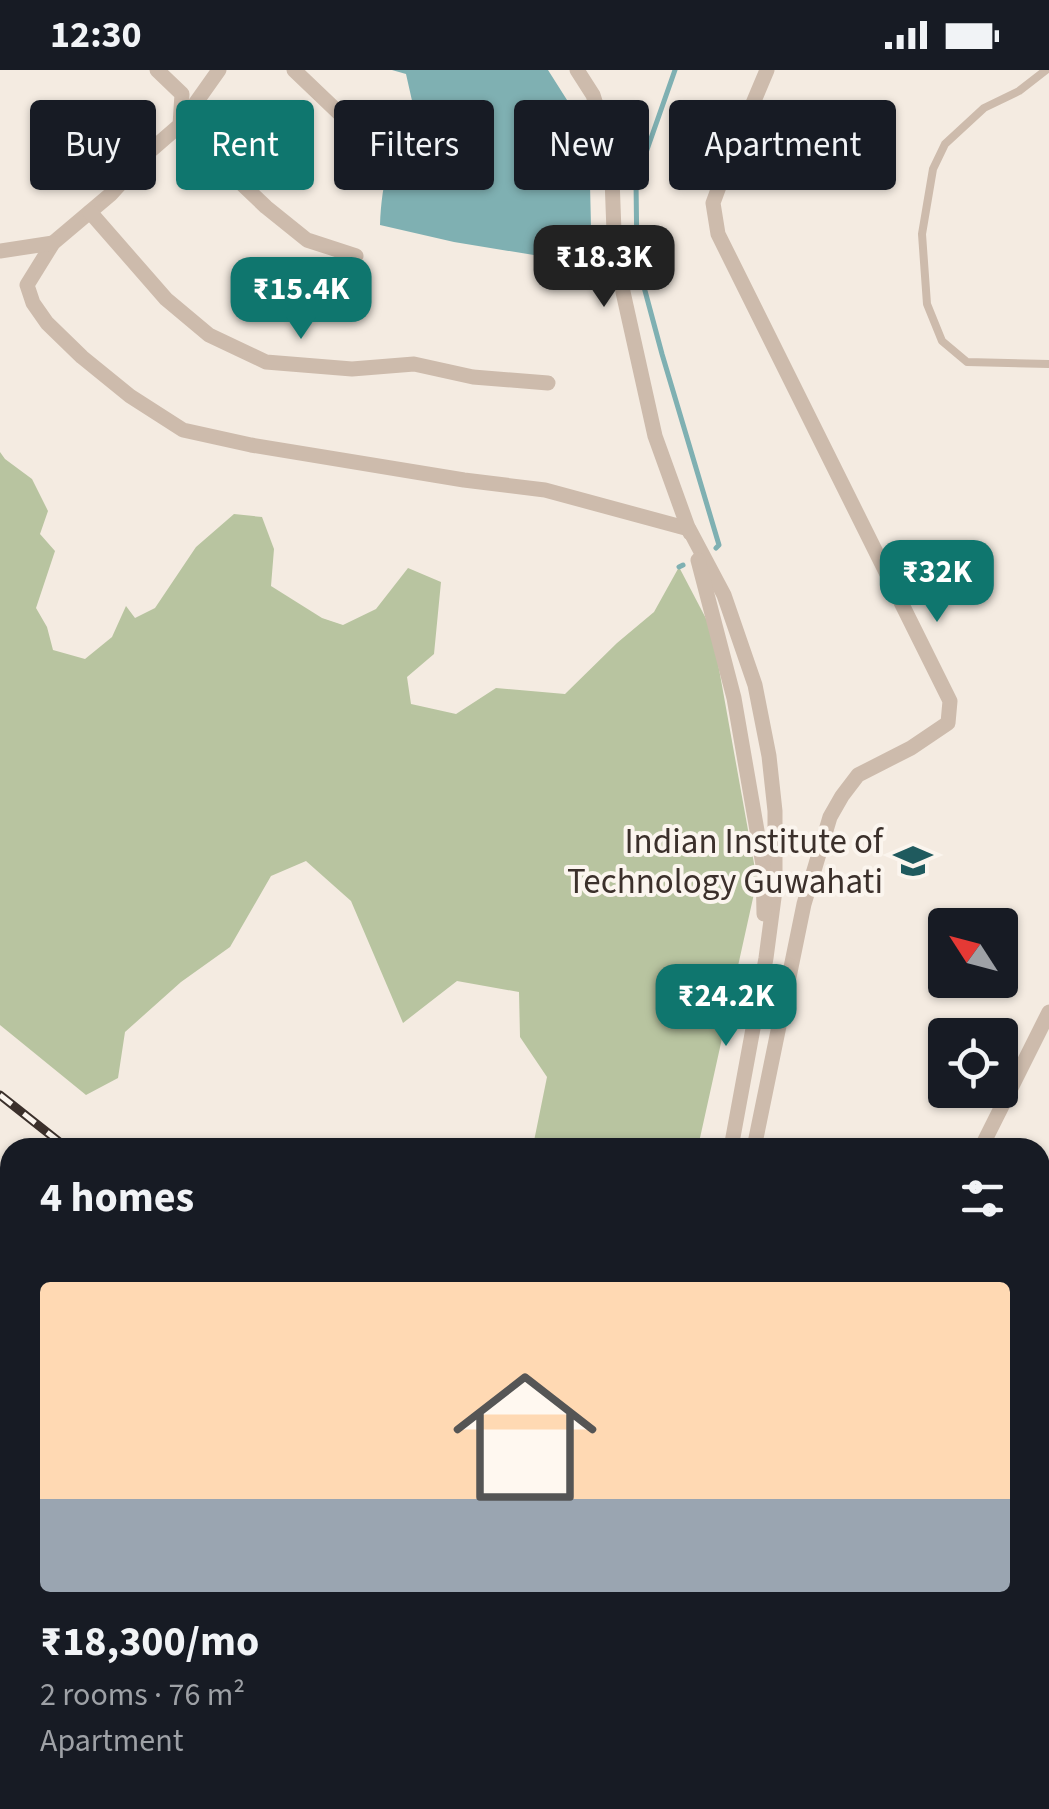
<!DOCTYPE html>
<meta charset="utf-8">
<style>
:root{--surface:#171b24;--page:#242831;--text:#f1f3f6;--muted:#9ea1a6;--line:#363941;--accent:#0f766e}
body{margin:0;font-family:"Source Sans 3",sans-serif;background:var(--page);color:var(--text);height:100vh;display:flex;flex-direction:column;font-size:38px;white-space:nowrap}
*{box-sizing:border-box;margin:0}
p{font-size:32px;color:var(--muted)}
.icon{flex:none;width:55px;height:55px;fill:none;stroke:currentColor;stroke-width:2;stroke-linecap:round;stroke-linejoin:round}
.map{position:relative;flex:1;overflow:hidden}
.drawer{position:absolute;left:0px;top:1068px;width:1050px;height:672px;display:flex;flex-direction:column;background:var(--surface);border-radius:30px 30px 0 0;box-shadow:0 2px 8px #0004}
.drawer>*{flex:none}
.hud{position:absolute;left:30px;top:30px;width:990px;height:90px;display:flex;gap:20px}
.needle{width:65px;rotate:306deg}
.tools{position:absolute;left:928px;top:838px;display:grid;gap:20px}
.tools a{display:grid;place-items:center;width:90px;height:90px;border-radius:10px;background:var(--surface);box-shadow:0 2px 8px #0004;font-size:50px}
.price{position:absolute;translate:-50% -85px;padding:0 22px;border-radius:20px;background:var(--accent);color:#fff;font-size:32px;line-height:65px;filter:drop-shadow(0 2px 5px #0008)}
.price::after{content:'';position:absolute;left:50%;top:60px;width:30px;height:22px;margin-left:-15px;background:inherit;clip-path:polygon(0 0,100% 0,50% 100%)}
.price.on{background:#222;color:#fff}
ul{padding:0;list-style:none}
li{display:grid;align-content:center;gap:20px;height:530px;padding:0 40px}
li+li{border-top:2px solid var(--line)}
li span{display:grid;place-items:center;height:310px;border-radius:10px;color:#555}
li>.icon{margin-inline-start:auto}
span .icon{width:180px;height:180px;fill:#fffc;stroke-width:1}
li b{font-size:42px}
h2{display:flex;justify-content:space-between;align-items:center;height:120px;padding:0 40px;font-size:42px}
.chip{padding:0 35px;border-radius:10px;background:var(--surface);box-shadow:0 2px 8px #0004;font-size:35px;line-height:90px}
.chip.on{background:var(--accent);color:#fff}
.status{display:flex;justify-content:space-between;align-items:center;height:70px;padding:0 50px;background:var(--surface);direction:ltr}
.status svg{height:28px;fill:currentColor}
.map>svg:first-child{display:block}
.green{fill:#b8c4a0}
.water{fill:#7fb0b2}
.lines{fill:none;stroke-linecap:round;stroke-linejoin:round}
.stream{stroke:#7fb0b2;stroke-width:5}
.lane{stroke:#cdbbac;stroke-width:8}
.street{stroke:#cdbbac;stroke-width:15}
.rail-casing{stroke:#3b302b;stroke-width:9}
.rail{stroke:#fbf5ee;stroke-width:5;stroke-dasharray:15;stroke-linecap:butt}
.labels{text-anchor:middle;stroke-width:8;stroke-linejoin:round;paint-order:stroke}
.poi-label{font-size:35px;fill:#3b302b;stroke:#fbf5ee;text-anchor:end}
</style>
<div class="status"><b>12:30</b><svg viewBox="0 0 49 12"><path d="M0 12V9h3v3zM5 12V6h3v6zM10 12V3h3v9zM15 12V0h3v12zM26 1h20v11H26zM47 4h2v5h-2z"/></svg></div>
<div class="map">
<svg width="1049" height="1739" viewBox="0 0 1049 1739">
<rect width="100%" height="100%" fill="#f4ebe1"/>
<g class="green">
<polygon points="0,382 5,389 32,409 48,441 40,464 55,481 36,538 47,557 53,580 85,589 112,567 126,536 135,548 155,538 196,477 234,444 262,447 274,479 271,516 322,548 343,555 376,539 408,498 441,512 434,584 407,607 411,634 456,644 496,618 565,624 617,573 654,542 679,497 712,560 757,810 698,1077 530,1077 534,1071 547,1007 520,967 519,922 457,911 403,953 351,831 306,791 271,806 230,877 181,912 125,962 118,1008 86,1025 0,955"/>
<polygon points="0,1603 10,1610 10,1686 0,1701"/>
</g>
<path class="water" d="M 392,0 L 548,0 L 574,41 L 590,115 L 592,197 L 546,187 L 454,172 L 380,155 C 382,111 389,81 415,44 L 406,4 Z"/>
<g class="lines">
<g class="stream">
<polyline points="675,0 636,111 637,191 662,284 719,475 716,478"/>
<polyline points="679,497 683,495"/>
</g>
<polyline class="lane" points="1046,0 1019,21 984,38 945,74 933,99 922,164 927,234 942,271 967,292 1049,294"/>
<g class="street">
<polyline points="157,0 182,24 180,55 150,81 111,124 53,173 27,215 33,233 47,253 82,287 130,326 183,360 251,375 464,410 545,420 689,459 724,525 755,615 769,686 775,741 775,820 766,888 731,1078"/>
<polyline points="219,0 180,55 266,137 307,170 356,186"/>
<polyline points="294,0 361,64"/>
<polyline points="577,0 593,25 611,81 614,162 623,222 655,366 690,463"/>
<polyline points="90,142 166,229 209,265 266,292 352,299 414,294 473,307 548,313"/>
<polyline points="0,181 53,173"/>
<polyline points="698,490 734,628 763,795 764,844"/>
<polyline points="754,1078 804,834 830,747 842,726 858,705 911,678 948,653 950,631 718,164 713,133 727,95 767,0"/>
<polyline points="981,1078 1049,942"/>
<polyline points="0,1200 10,1208"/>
<polyline points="0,1316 10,1324"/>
<polyline points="0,1340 10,1348"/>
<polyline points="1040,1354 1049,1345"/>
<polyline points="1040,1464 1049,1457"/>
<polyline points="434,1730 446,1739"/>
<polyline points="465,1730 479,1739"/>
<polyline points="907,1730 917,1739"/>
<polyline points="659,1739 676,1730"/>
<polyline points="699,1739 714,1730"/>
</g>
<g class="rail-casing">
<g id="rail">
<polyline points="0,1025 67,1078"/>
<polyline points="0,1118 10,1126"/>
<polyline points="0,1183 10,1190"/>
<polyline points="822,1730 829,1739"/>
<polyline points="913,1730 925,1739"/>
</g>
</g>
<use href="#rail" class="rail"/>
</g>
<defs>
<g id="university-bare" transform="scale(3)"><path d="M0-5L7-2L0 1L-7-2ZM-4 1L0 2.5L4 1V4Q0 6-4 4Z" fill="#1f5a5e" stroke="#fbf5ee" stroke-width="2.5" paint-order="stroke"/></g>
</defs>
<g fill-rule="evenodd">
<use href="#university-bare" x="913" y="791"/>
</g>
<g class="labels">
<g class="poi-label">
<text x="883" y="783">Indian Institute of<tspan x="883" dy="40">Technology Guwahati</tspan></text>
</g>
</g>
</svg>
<div class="tools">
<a><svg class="needle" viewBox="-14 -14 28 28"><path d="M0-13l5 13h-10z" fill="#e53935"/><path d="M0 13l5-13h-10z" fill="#9ea1a6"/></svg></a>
<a><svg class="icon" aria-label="locate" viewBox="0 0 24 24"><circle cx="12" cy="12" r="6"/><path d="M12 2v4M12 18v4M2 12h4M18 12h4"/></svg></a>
</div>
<b class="price on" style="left:604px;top:240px">₹18.3K</b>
<b class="price" style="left:301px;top:272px">₹15.4K</b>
<b class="price" style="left:937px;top:555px">₹32K</b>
<b class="price" style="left:726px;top:979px">₹24.2K</b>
<div class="hud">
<a class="chip">Buy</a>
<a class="chip on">Rent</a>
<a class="chip">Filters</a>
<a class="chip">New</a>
<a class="chip">Apartment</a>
</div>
<section class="drawer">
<h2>4 homes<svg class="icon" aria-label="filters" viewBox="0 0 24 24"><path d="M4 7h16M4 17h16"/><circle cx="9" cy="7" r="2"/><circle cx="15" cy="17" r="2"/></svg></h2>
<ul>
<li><span style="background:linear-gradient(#ffd9b3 70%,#9aa5b1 0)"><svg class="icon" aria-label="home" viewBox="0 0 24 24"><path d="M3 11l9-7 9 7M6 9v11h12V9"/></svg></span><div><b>₹18,300/mo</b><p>2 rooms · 76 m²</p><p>Apartment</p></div></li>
</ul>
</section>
</div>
